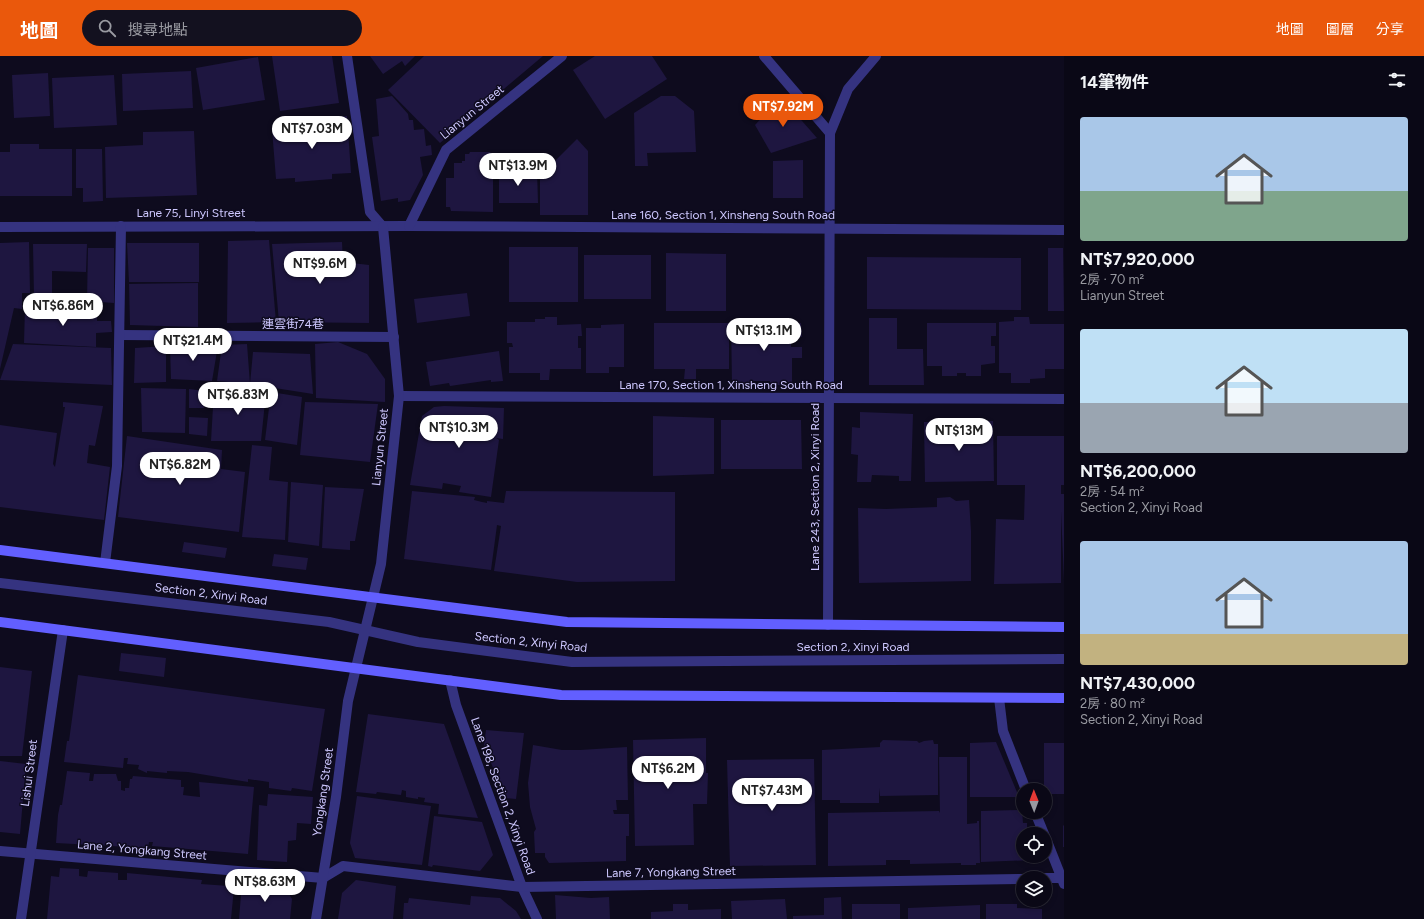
<!DOCTYPE html>
<html lang="zh-TW">
<meta charset="utf-8">
<style>
:root{--surface:#0a0816;--page:#13111f;--text:#f1f3f6;--muted:#999aa1;--line:#2a2935;--accent:#ea580c}
body{margin:0;font-family:Figtree,"Noto Sans TC",sans-serif;background:var(--page);color:var(--text);height:100vh;display:flex;flex-direction:column;font-size:15px;white-space:nowrap}
*{box-sizing:border-box;margin:0}
p{font-size:13px;color:var(--muted)}
.icon{flex:none;width:22px;height:22px;fill:none;stroke:currentColor;stroke-width:2;stroke-linecap:round;stroke-linejoin:round}
.map{position:relative;flex:1;overflow:hidden}
.panel{display:flex;flex-direction:column;background:var(--surface);width:360px}
.panel>*{flex:none}
.needle{width:26px;rotate:359deg}
.controls{position:absolute;left:1016px;top:727px;display:grid;gap:8px}
.controls a{display:grid;place-items:center;width:36px;height:36px;border-radius:50%;background:var(--surface);box-shadow:0 2px 6px #0003,0 0 0 1px var(--line);font-size:20px}
.price{position:absolute;translate:-50% -34px;padding:0 9px;border-radius:14px;background:#fff;color:#222;font-size:13px;line-height:26px;filter:drop-shadow(0 1px 2px #0008)}
.price::after{content:'';position:absolute;left:50%;top:24px;width:12px;height:9px;margin-left:-6px;background:inherit;clip-path:polygon(0 0,100% 0,50% 100%)}
.price.selected{background:var(--accent);color:#fff}
ul{padding:0;list-style:none}
li{display:grid;align-content:center;gap:8px;height:212px;padding:0 16px}
li span{display:grid;place-items:center;height:124px;border-radius:4px;color:#555}
li>.icon{margin-inline-start:auto}
span .icon{width:72px;height:72px;fill:#fffc;stroke-width:1}
li b{font-size:17px}
h2{display:flex;justify-content:space-between;align-items:center;height:48px;padding:0 16px;font-size:17px}
header{display:flex;align-items:center;gap:24px;box-sizing:border-box;height:56px;padding:0 20px;background:var(--accent);color:#fff}
header strong{font-size:19px}
nav{display:flex;gap:22px;margin-inline-start:auto;font-size:14px}
.search{width:280px;height:36px;background:var(--page);display:flex;align-items:center;gap:10px;box-sizing:border-box;padding:0 14px;border-radius:22px;color:var(--muted);font-size:15px}
main{display:flex;flex:1;min-height:0}
.map>svg:first-child{display:block}
.building{fill:#1e1640}
.lines{fill:none;stroke-linecap:round;stroke-linejoin:round}
.service{stroke:#353380;stroke-width:10}
.minor{stroke:#353380;stroke-width:10}
.secondary{stroke:#625fff;stroke-width:10}
.labels{text-anchor:middle;stroke-width:3;stroke-linejoin:round;paint-order:stroke}
.street-label{font-size:12px;fill:#cec8ff;stroke:#0e0b1e}
</style>
<header>
<strong>地圖</strong>
<div class="search"><svg class="icon" aria-label="search" viewBox="0 0 24 24"><circle cx="10" cy="10" r="6"/><path d="M15 15l6 6"/></svg>搜尋地點</div>
<nav><a>地圖</a><a>圖層</a><a>分享</a></nav>
</header>
<main>
<div class="map">
<svg width="1064" height="863" viewBox="0 0 1064 863">
<rect width="100%" height="100%" fill="#0e0b1e"/>
<g class="building">
<polygon points="272,0 332,0 339,47 280,55"/>
<polygon points="370,0 415,0 405,10 402,5 383,18"/>
<polygon points="424,0 543,0 440,87 388,34"/>
<polygon points="595,0 652,0 667,23 605,63 573,14"/>
<polygon points="258,1 265,44 203,54 196,12"/>
<polygon points="191,15 193,52 123,55 122,18"/>
<polygon points="48,17 50,60 14,62 12,19"/>
<polygon points="114,19 117,69 54,72 52,22"/>
<polygon points="392,40 408,58 409,64 413,64 414,74 424,73 426,90 431,89 432,99 420,101 423,119 410,144 398,146 398,142 381,145 372,81 379,80 376,43"/>
<polygon points="661,40 675,40 694,55 696,96 647,97 648,110 635,110 634,57"/>
<polygon points="781,41 817,82 771,97 755,69"/>
<polygon points="347,60 351,117 332,118 332,123 295,126 295,122 276,123 272,73 285,72 285,69 295,68 295,71 316,69 315,63"/>
<polygon points="194,75 197,139 106,142 105,91 143,89 143,76"/>
<polygon points="577,83 588,95 588,159 540,159 540,120"/>
<polygon points="10,88 39,88 39,93 72,93 72,140 0,140 0,96 10,96"/>
<polygon points="76,93 102,93 103,145 83,146 83,132 76,132"/>
<polygon points="470,96 490,96 493,100 493,156 451,155 450,151 446,151 446,122 454,122 454,107 462,107 462,105 465,105 465,98 469,98"/>
<polygon points="803,104 803,142 773,142 773,105"/>
<polygon points="499,114 537,114 538,147 499,147"/>
<polygon points="269,184 276,266 227,267 228,185"/>
<polygon points="29,186 30,237 22,237 22,253 14,252 0,313 0,187"/>
<polygon points="342,186 343,206 369,209 369,267 279,266 272,188"/>
<polygon points="127,187 199,187 199,226 129,226"/>
<polygon points="33,188 87,188 86,216 52,215 52,240 34,240"/>
<rect x="509" y="191" width="69" height="55"/>
<polygon points="88,192 114,192 114,247 87,245"/>
<polygon points="1048,192 1063,192 1064,255 1048,255"/>
<polygon points="666,197 726,198 726,255 666,255"/>
<rect x="584" y="199" width="67" height="44"/>
<polygon points="867,201 1021,202 1021,254 867,253"/>
<polygon points="198,227 198,271 130,269 129,228"/>
<polygon points="467,237 470,260 417,267 414,243"/>
<polygon points="25,251 97,253 97,265 111,265 112,276 96,277 96,291 24,287"/>
<polygon points="545,261 557,261 557,269 581,268 582,280 578,280 578,292 581,292 581,313 550,313 549,324 540,324 540,317 509,317 509,291 513,291 512,287 507,287 507,266 535,266 535,263 545,263"/>
<polygon points="1014,261 1029,261 1030,268 1064,268 1064,313 1045,313 1045,322 1030,323 1030,327 1011,327 1011,317 999,317 999,266 1014,265"/>
<polygon points="869,262 897,262 897,293 923,293 924,329 869,329"/>
<polygon points="748,264 748,267 771,267 771,264 787,264 787,268 801,267 802,281 791,281 791,291 802,291 802,302 792,302 792,326 786,326 786,329 770,329 770,325 752,325 752,328 732,329 731,265"/>
<polygon points="654,267 729,267 729,313 696,313 696,323 684,323 685,313 654,313"/>
<polygon points="927,267 996,267 996,280 991,280 991,290 995,290 995,307 981,309 981,320 966,320 966,317 957,317 957,320 942,320 942,310 927,310"/>
<polygon points="624,268 624,311 609,311 609,317 586,317 586,272 601,272 601,269"/>
<polygon points="338,286 367,298 385,323 385,346 316,342 315,288"/>
<polygon points="13,288 111,292 112,329 0,324"/>
<polygon points="247,288 250,328 253,296 310,298 313,338 250,328 217,325 222,289"/>
<polygon points="218,289 212,325 171,323 170,290"/>
<polygon points="166,290 166,326 134,327 135,292"/>
<polygon points="499,295 503,325 491,326 491,324 450,330 449,327 430,330 426,306"/>
<polygon points="141,332 186,333 185,377 142,376"/>
<polygon points="189,333 205,335 204,352 189,352"/>
<polygon points="214,334 266,336 261,385 211,385"/>
<polygon points="271,336 302,341 297,389 265,384"/>
<polygon points="63,346 103,350 95,390 89,389 87,407 110,411 104,464 0,451 0,369 57,377 53,408 55,411 65,351 63,351"/>
<polygon points="305,346 378,348 370,406 300,399"/>
<polygon points="444,350 504,352 503,383 496,382 499,384 491,441 459,436 461,430 443,427 442,433 410,429 422,360 434,351"/>
<polygon points="860,356 913,358 911,425 899,425 899,420 872,419 871,426 857,426 858,399 851,398 852,371 860,372"/>
<polygon points="653,360 714,362 714,418 653,420"/>
<polygon points="189,361 208,362 207,380 189,378"/>
<polygon points="721,364 801,364 802,413 721,413"/>
<polygon points="993,365 994,425 925,426 924,366"/>
<polygon points="127,380 222,394 221,413 245,416 239,476 118,461"/>
<polygon points="997,380 1064,380 1064,429 1061,429 1061,438 1064,438 1064,524 1061,455 1061,527 994,528 996,463 1024,464 1025,429 997,429"/>
<polygon points="252,389 272,391 269,424 288,426 285,484 242,481"/>
<polygon points="291,426 323,429 319,490 288,486"/>
<polygon points="325,431 364,433 355,485 350,485 350,494 322,492"/>
<polygon points="412,435 475,441 474,444 482,446 487,447 487,445 504,447 506,435 675,436 675,525 577,526 494,515 501,470 497,469 491,514 404,503"/>
<polygon points="950,441 956,445 969,444 971,475 971,525 859,527 858,452 886,453 937,451 937,442"/>
<polygon points="184,486 227,492 225,502 182,496"/>
<polygon points="274,498 308,502 306,514 272,510"/>
<polygon points="121,597 166,602 164,621 119,615"/>
<polygon points="0,611 32,615 22,700 0,700"/>
<polygon points="78,619 325,653 312,735 292,732 291,735 269,732 269,726 248,723 248,726 188,716 167,715 167,717 147,715 147,717 138,713 139,709 127,708 128,702 124,702 123,712 64,706 67,685 69,685"/>
<polygon points="368,658 444,668 478,762 438,758 439,748 424,746 425,742 418,741 418,743 406,741 406,735 402,734 401,739 377,736 376,738 356,736"/>
<polygon points="486,674 524,677 516,743 505,742 484,689"/>
<polygon points="706,682 706,717 708,717 707,748 693,748 694,789 635,790 633,684"/>
<polygon points="883,684 917,685 919,687 924,685 933,684 934,688 938,688 938,739 880,740 879,732 879,747 840,747 840,744 822,744 822,694 880,691 880,687"/>
<polygon points="996,686 1019,741 970,741 970,687"/>
<polygon points="1044,687 1064,687 1064,738 1049,738 1049,735 1044,734"/>
<polygon points="533,689 562,694 580,694 627,691 628,744 616,744 617,754 613,754 614,758 629,758 629,780 626,780 626,805 549,807 545,801 545,797 535,797 534,776 536,773 530,751 528,727"/>
<polygon points="939,701 967,701 967,768 977,767 977,765 979,765 980,807 976,807 976,809 961,809 961,807 910,808 910,804 886,804 886,809 828,810 828,757 939,755 940,757"/>
<polygon points="814,703 816,809 730,810 727,704"/>
<polygon points="0,705 26,708 20,778 0,776"/>
<polygon points="67,715 90,717 89,725 93,725 94,718 116,718 118,725 121,725 121,734 125,735 125,732 129,732 130,723 132,723 133,720 181,724 181,731 184,731 183,739 191,740 200,741 199,726 254,731 248,798 152,790 153,786 149,786 148,792 56,787 58,759 60,749 62,749"/>
<polygon points="268,738 313,741 311,768 297,767 296,784 288,785 287,806 257,804 259,749 267,750"/>
<polygon points="357,740 431,750 422,809 355,802 350,787"/>
<polygon points="1022,754 1023,767 1027,767 1027,778 1023,778 1023,800 1034,800 1034,804 981,806 981,755"/>
<polygon points="434,760 482,766 493,799 480,815 433,809 432,811 428,810"/>
<polygon points="1064,769 1064,791 1063,791 1063,770"/>
<polygon points="60,812 79,813 79,820 87,821 88,815 118,817 118,824 127,824 127,817 202,824 201,828 229,830 229,831 234,832 231,863 47,863 51,820 59,821"/>
<polygon points="356,824 396,830 393,863 338,863 342,837"/>
<polygon points="242,827 286,833 292,843 290,863 239,863"/>
<polygon points="555,839 591,842 609,841 610,863 556,863"/>
<polygon points="471,840 500,842 516,855 521,863 403,863 404,847 408,847 409,842 470,849"/>
<polygon points="841,841 842,863 793,863 793,860 824,859 824,842"/>
<polygon points="785,843 787,863 732,863 731,845"/>
<polygon points="673,848 688,848 688,854 721,853 721,863 651,863 651,856 673,855"/>
<rect x="852" y="848" width="48" height="15"/>
<polygon points="986,848 1017,848 1017,852 1042,853 1042,863 986,863"/>
<polygon points="980,849 980,863 908,863 908,852"/>
</g>
<g class="lines">
<g class="service">
<polyline points="347,0 370,156 383,171"/>
<polyline points="764,0 830,77"/>
<polyline points="0,171 409,170 1064,174"/>
<polyline points="120,279 394,281"/>
<polyline points="399,340 1064,343"/>
<polyline points="0,527 329,566 418,586 572,606 1064,603"/>
<polyline points="828,569 830,77 848,33 876,0"/>
<polyline points="450,624 456,649 522,831 537,863"/>
<polyline points="999,642 1003,675 1026,734"/>
<polyline points="1035,756 1044,778"/>
<polyline points="1045,780 1064,828"/>
<polyline points="0,795 323,822 343,810 522,831 1023,823"/>
<polyline points="1045,822 1062,822"/>
</g>
<g class="minor">
<polyline points="409,170 446,94 562,0"/>
<polyline points="105,507 117,410 121,170"/>
<polyline points="21,863 63,574"/>
<polyline points="316,863 336,741 348,645 381,508 399,340 383,171"/>
</g>
<g class="secondary">
<polyline points="0,494 567,566 1064,571"/>
<polyline points="0,566 561,639 1064,642"/>
</g>
</g>
<g class="labels">
<g class="street-label">
<text transform="translate(472 56) rotate(-39)" y="4">Lianyun Street</text>
<text x="191" y="161">Lane 75, Linyi Street</text>
<text x="723" y="163">Lane 160, Section 1, Xinsheng South Road</text>
<text x="293" y="272">連雲街74巷</text>
<text x="731" y="333">Lane 170, Section 1, Xinsheng South Road</text>
<text transform="translate(380 391) rotate(-84)" y="4">Lianyun Street</text>
<text transform="translate(815 431) rotate(-90)" y="4">Lane 243, Section 2, Xinyi Road</text>
<text transform="translate(211 538) rotate(7)" y="4">Section 2, Xinyi Road</text>
<text transform="translate(531 586) rotate(6)" y="4">Section 2, Xinyi Road</text>
<text x="853" y="595">Section 2, Xinyi Road</text>
<text transform="translate(29 717) rotate(-83)" y="4">Lishui Street</text>
<text transform="translate(323 736) rotate(-82)" y="4">Yongkang Street</text>
<text transform="translate(503 740) rotate(70)" y="4">Lane 198, Section 2, Xinyi Road</text>
<text transform="translate(142 794) rotate(5)" y="4">Lane 2, Yongkang Street</text>
<text transform="translate(671 816) rotate(-1)" y="4">Lane 7, Yongkang Street</text>
</g>
</g>
</svg>
<div class="controls">
<a><svg class="needle" viewBox="-14 -14 28 28"><path d="M0-13l5 13h-10z" fill="#e53935"/><path d="M0 13l5-13h-10z" fill="#999aa1"/></svg></a>
<a><svg class="icon" aria-label="locate" viewBox="0 0 24 24"><circle cx="12" cy="12" r="6"/><path d="M12 2v4M12 18v4M2 12h4M18 12h4"/></svg></a>
<a><svg class="icon" aria-label="layers" viewBox="0 0 24 24"><path d="M12 4l9 5-9 5-9-5zM3 14l9 5 9-5"/></svg></a>
</div>
<b class="price selected" style="left:783px;top:72px">NT$7.92M</b>
<b class="price" style="left:312px;top:94px">NT$7.03M</b>
<b class="price" style="left:518px;top:131px">NT$13.9M</b>
<b class="price" style="left:320px;top:229px">NT$9.6M</b>
<b class="price" style="left:63px;top:271px">NT$6.86M</b>
<b class="price" style="left:764px;top:296px">NT$13.1M</b>
<b class="price" style="left:193px;top:306px">NT$21.4M</b>
<b class="price" style="left:238px;top:360px">NT$6.83M</b>
<b class="price" style="left:459px;top:393px">NT$10.3M</b>
<b class="price" style="left:959px;top:396px">NT$13M</b>
<b class="price" style="left:180px;top:430px">NT$6.82M</b>
<b class="price" style="left:668px;top:734px">NT$6.2M</b>
<b class="price" style="left:772px;top:756px">NT$7.43M</b>
<b class="price" style="left:265px;top:847px">NT$8.63M</b>
</div>
<section class="panel">
<h2>14筆物件<svg class="icon" aria-label="filters" viewBox="0 0 24 24"><path d="M4 7h16M4 17h16"/><circle cx="9" cy="7" r="2"/><circle cx="15" cy="17" r="2"/></svg></h2>
<ul>
<li><span style="background:linear-gradient(#a9c7e8 60%,#7fa58c 0)"><svg class="icon" aria-label="home" viewBox="0 0 24 24"><path d="M3 11l9-7 9 7M6 9v11h12V9"/></svg></span><div><b>NT$7,920,000</b><p>2房 · 70 m²</p><p>Lianyun Street</p></div></li>
<li><span style="background:linear-gradient(#bfe0f5 60%,#9aa5b1 0)"><svg class="icon" aria-label="home" viewBox="0 0 24 24"><path d="M3 11l9-7 9 7M6 9v11h12V9"/></svg></span><div><b>NT$6,200,000</b><p>2房 · 54 m²</p><p>Section 2, Xinyi Road</p></div></li>
<li><span style="background:linear-gradient(#a9c7e8 75%,#c2b280 0)"><svg class="icon" aria-label="home" viewBox="0 0 24 24"><path d="M3 11l9-7 9 7M6 9v11h12V9"/></svg></span><div><b>NT$7,430,000</b><p>2房 · 80 m²</p><p>Section 2, Xinyi Road</p></div></li>
</ul>
</section>
</main>
